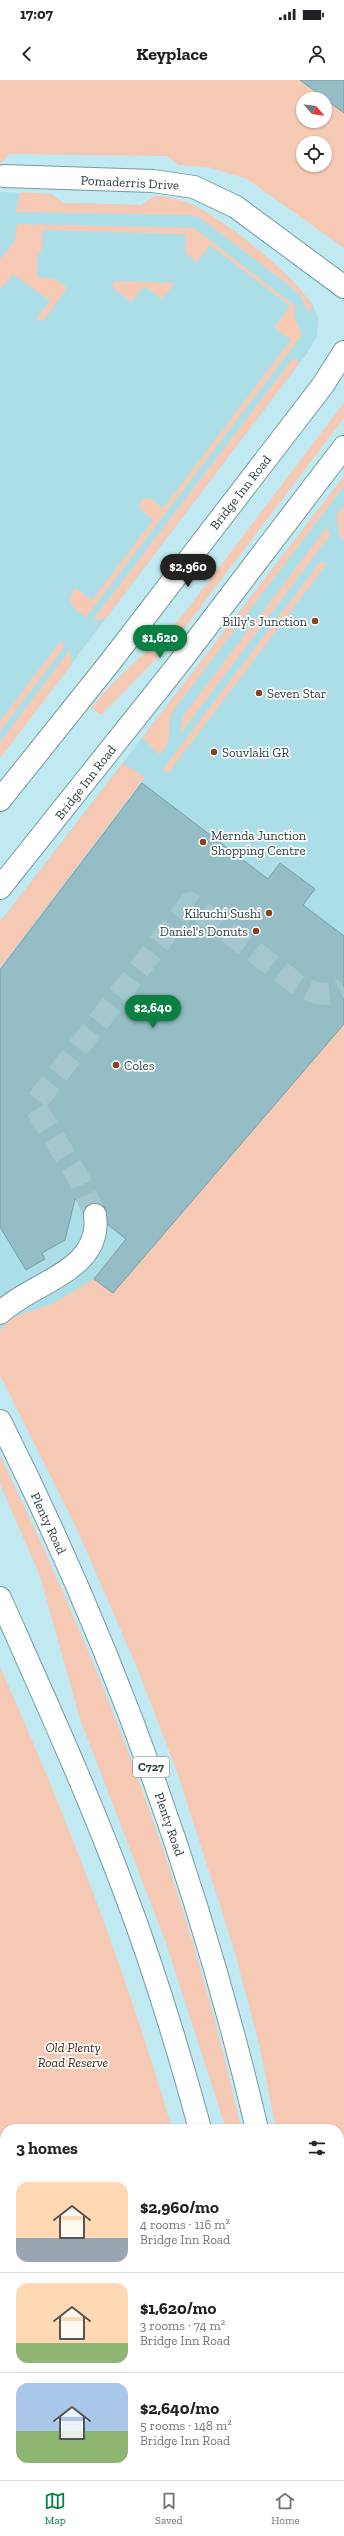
<!DOCTYPE html>
<meta charset="utf-8">
<style>
:root{--surface:#fff;--page:#f6f6f6;--text:#202124;--muted:#757577;--line:#e0e0e0;--accent:#0b8043}
body{margin:0;font-family:"Zilla Slab",serif;background:var(--page);color:var(--text);height:100vh;display:flex;flex-direction:column;font-size:15px;white-space:nowrap}
*{box-sizing:border-box;margin:0}
p{font-size:13px;color:var(--muted)}
.icon{flex:none;width:22px;height:22px;fill:none;stroke:currentColor;stroke-width:2;stroke-linecap:round;stroke-linejoin:round}
.map{position:relative;flex:1;overflow:hidden}
.details{position:absolute;left:0px;top:2044px;width:344px;height:356px;display:flex;flex-direction:column;background:var(--surface);border-radius:16px 16px 0 0;box-shadow:0 1px 3px #0004}
.details>*{flex:none}
.needle{width:26px;rotate:119deg}
.controls{position:absolute;left:296px;top:12px;display:grid;gap:8px}
.controls a{display:grid;place-items:center;width:36px;height:36px;border-radius:50%;background:var(--surface);box-shadow:0 1px 3px #0004;font-size:20px}
.price{position:absolute;translate:-50% -34px;padding:0 9px;border-radius:14px;background:var(--accent);color:#fff;font-size:13px;line-height:26px;filter:drop-shadow(0 1px 2px #0008)}
.price::after{content:'';position:absolute;left:50%;top:24px;width:12px;height:9px;margin-left:-6px;background:inherit;clip-path:polygon(0 0,100% 0,50% 100%)}
.price.current{background:#222;color:#fff}
ul{padding:0;list-style:none}
li{display:flex;align-items:center;gap:12px;height:100px;padding:0 16px}
li+li{border-top:1px solid var(--line)}
li span{display:grid;place-items:center;flex:none;width:112px;height:80px;border-radius:12px;color:#555}
li>.icon{margin-inline-start:auto}
span .icon{width:48px;height:48px;fill:#fffc;stroke-width:1}
li b{font-size:17px}
h2{display:flex;justify-content:space-between;align-items:center;height:48px;padding:0 16px;font-size:17px}
.status{display:flex;justify-content:space-between;align-items:center;height:28px;padding:0 20px;background:var(--surface);direction:ltr}
.status svg{height:11px;fill:currentColor}
header{display:flex;justify-content:space-between;align-items:center;height:52px;padding:0 16px;background:var(--surface);font-size:18px;font-weight:700}
.tabs{display:flex;justify-content:space-around;align-items:center;height:56px;border-top:1px solid var(--line);background:var(--surface);font-size:11px;color:var(--muted)}
.tabs a{display:grid;justify-items:center;gap:2px}
.tabs .current{color:var(--accent)}
.map>svg:first-child{display:block}
.built{fill:#acdee8}
.green{fill:#f5c9b4;fill-rule:evenodd}
.building{fill:#95bdc5;stroke:#799fa7}
.lines{fill:none;stroke-linecap:round;stroke-linejoin:round}
.minor-tunnel{stroke:#a4c7cf;stroke-width:22;stroke-dasharray:22 11;stroke-linecap:butt}
.minor-casing{stroke:#749ba2;stroke-width:24}
.major-casing{stroke:#749ba2;stroke-width:24}
.minor{stroke:#fff;stroke-width:22}
.major{stroke:#fff;stroke-width:22}
.poi-dot{fill:#87411b;stroke:#fff;stroke-width:1.5}
.labels{text-anchor:middle;stroke-width:3.5;stroke-linejoin:round;paint-order:stroke}
.shield{fill:#fff;stroke:#6d797b;stroke-width:1}
.shield-label{font-size:12px;font-weight:bold;fill:#2f4043}
.street-label{font-size:13px;fill:#2f4043;stroke:#fff}
.poi-label{font-size:13px;fill:#2f4043;stroke:#fff;text-anchor:start}
.park-label{font-size:13px;font-style:italic;fill:#472412;stroke:#fff}
</style>
<div class="status"><b>17:07</b><svg viewBox="0 0 49 12"><path d="M0 12V9h3v3zM5 12V6h3v6zM10 12V3h3v9zM15 12V0h3v12zM26 1h20v11H26zM47 4h2v5h-2z"/></svg></div>
<header><svg class="icon" aria-label="back" viewBox="0 0 24 24"><path d="M15 5l-7 7 7 7"/></svg>Keyplace<svg class="icon" aria-label="person" viewBox="0 0 24 24"><circle cx="12" cy="8" r="4"/><path d="M4 21q1-7 8-7t8 7"/></svg></header>
<div class="map">
<svg width="344" height="2400" viewBox="0 0 344 2400">
<rect width="100%" height="100%" fill="#c1e9f2"/>
<g class="built">
<polygon points="0,112 51,114 63,123 141,125 153,117 160,116 194,125 216,139 286,194 311,222 318,237 318,245 317,256 308,272 0,678"/>
<polygon points="344,396 344,944 101,1226 2,1248 0,1251 0,842"/>
</g>
<g class="green">
<path d="M 0,0 L 300,0 L 344,33 L 344,168 L 247,99 L 208,87 L 179,85 L 167,76 L 9,74 L 0,85 ZM 303,19 L 325,19 L 325,41 L 303,41 ZM 303,63 L 325,63 L 325,85 L 303,85 Z"/>
<path d="M 20,112 L 51,114 L 63,123 L 141,125 L 155,116 C 168,116 181,120 193,125 C 224,139 297,197 313,227 L 309,233 L 301,217 L 289,205 L 200,138 L 190,135 L 16,132 Z"/>
<path d="M 17,144 L 194,148 L 295,226 L 294,236 L 302,255 L 86,537 C 74,528 63,523 75,508 L 92,520 L 153,440 L 139,428 L 142,419 L 149,418 L 163,428 L 291,260 L 274,247 L 290,226 L 210,165 L 197,182 L 185,173 L 186,154 L 43,150 L 41,172 L 37,173 L 37,197 L 54,199 L 66,206 L 66,210 L 44,240 L 40,241 L 36,238 L 50,221 L 13,194 L 0,210 L 0,180 L 15,160 Z"/>
<polygon points="114,201 175,203 162,219 144,206 131,222 112,207"/>
<polygon points="293,278 300,282 106,538 92,541"/>
<path d="M 344,323 L 344,338 L 176,559 L 101,635 L 91,628 C 118,594 153,568 182,536 Z"/>
<path d="M 344,396 L 344,406 L 173,631 C 164,651 176,655 160,675 L 142,658 Z"/>
<polygon points="344,425 344,460 340,457 336,435"/>
<polygon points="327,447 330,455 180,654 182,638 186,632"/>
<polygon points="321,481 326,485 168,693 163,689"/>
<polygon points="60,562 65,566 0,651 0,641"/>
<polygon points="70,570 72,584 0,678 0,662"/>
<polygon points="123,683 145,697 0,888 0,842"/>
<polygon points="344,944 344,2348 339,2332 339,2049 276,2049 260,1968 234,1869 176,1689 136,1585 76,1447 0,1295 0,1251 12,1237 52,1224 94,1199 113,1213"/>
<path d="M 0,1375 C 104,1591 190,1815 241,2049 L 226,2049 L 166,1863 L 80,1639 L 40,1496 L 0,1404 Z"/>
<path d="M 0,1587 C 67,1737 126,1891 172,2049 L 5,2049 L 5,2232 L 0,2226 Z"/>
<polygon points="0,2335 5,2349 5,2395 23,2395 26,2400 0,2400"/>
<polygon points="50,2395 259,2395 260,2400 53,2400"/>
</g>
<g class="building">
<polygon points="300,0 344,0 344,33"/>
<polygon points="142,703 268,799 280,783 315,809 303,825 344,856 344,944 113,1213 94,1199 126,1159 107,1144 106,1129 101,1124 95,1123 85,1127 75,1119 65,1160 42,1173 45,1179 26,1190 0,1147 0,890"/>
</g>
<g class="lines">
<path class="minor-tunnel" d="M 95,1135 L 77,1095 L 34,1025 L 190,823 L 298,905 C 313,913 328,919 344,908"/>
<g class="minor-casing">
<g id="minor">
<polyline points="4,96 153,101 194,107 236,127 344,207"/>
<path d="M 0,1233 C 32,1202 103,1191 95,1135"/>
<polyline points="0,2265 5,2264"/>
<polyline points="0,2297 5,2314"/>
<polyline points="36,2395 38,2400"/>
</g>
</g>
<g class="major-casing">
<g id="major">
<polyline points="0,720 111,581 323,305 344,272"/>
<polyline points="0,808 180,582 344,367"/>
<path d="M 0,1341 C 114,1568 199,1802 257,2049"/>
<path d="M 0,1518 C 43,1615 87,1711 124,1810 C 154,1889 178,1968 200,2049"/>
<polyline points="288,2395 289,2400"/>
<polyline points="324,2395 325,2400"/>
</g>
</g>
<use href="#minor" class="minor"/>
<use href="#major" class="major"/>
</g>
<g class="poi-dot">
<circle cx="315" cy="541" r="4"/>
<circle cx="259" cy="613" r="4"/>
<circle cx="214" cy="672" r="4"/>
<circle cx="203" cy="762" r="4"/>
<circle cx="269" cy="833" r="4"/>
<circle cx="256" cy="851" r="4"/>
<circle cx="116" cy="985" r="4"/>
</g>
<g class="labels">
<rect class="shield" x="133" y="1677" width="36" height="20" rx="3"/>
<g class="shield-label">
<text x="151" y="1691">C727</text>
</g>
<g class="street-label">
<text transform="translate(130 102) rotate(3)" y="5">Pomaderris Drive</text>
<text transform="translate(240 412) rotate(-52)" y="5">Bridge Inn Road</text>
<text transform="translate(85 702) rotate(-52)" y="5">Bridge Inn Road</text>
<text transform="translate(49 1443) rotate(65)" y="5">Plenty Road</text>
<text transform="translate(170 1744) rotate(71)" y="5">Plenty Road</text>
</g>
<g class="poi-label">
<text x="307" y="546" text-anchor="end">Billy's Junction</text>
<text x="267" y="618">Seven Star</text>
<text x="222" y="677">Souvlaki GR</text>
<text x="211" y="760">Mernda Junction<tspan x="211" dy="15">Shopping Centre</tspan></text>
<text x="261" y="838" text-anchor="end">Kikuchi Sushi</text>
<text x="248" y="856" text-anchor="end">Daniel's Donuts</text>
<text x="124" y="990">Coles</text>
</g>
<g class="park-label">
<text x="73" y="1972">Old Plenty<tspan x="73" dy="15">Road Reserve</tspan></text>
</g>
</g>
</svg>
<div class="controls">
<a><svg class="needle" viewBox="-14 -14 28 28"><path d="M0-13l5 13h-10z" fill="#e53935"/><path d="M0 13l5-13h-10z" fill="#757577"/></svg></a>
<a><svg class="icon" aria-label="locate" viewBox="0 0 24 24"><circle cx="12" cy="12" r="6"/><path d="M12 2v4M12 18v4M2 12h4M18 12h4"/></svg></a>
</div>
<b class="price current" style="left:188px;top:508px">$2,960</b>
<b class="price" style="left:160px;top:579px">$1,620</b>
<b class="price" style="left:153px;top:949px">$2,640</b>
<section class="details">
<h2>3 homes<svg class="icon" aria-label="filters" viewBox="0 0 24 24"><path d="M4 7h16M4 17h16"/><circle cx="9" cy="7" r="2"/><circle cx="15" cy="17" r="2"/></svg></h2>
<ul>
<li><span style="background:linear-gradient(#ffd9b3 70%,#9aa5b1 0)"><svg class="icon" aria-label="home" viewBox="0 0 24 24"><path d="M3 11l9-7 9 7M6 9v11h12V9"/></svg></span><div><b>$2,960/mo</b><p>4 rooms · 116 m²</p><p>Bridge Inn Road</p></div></li>
<li><span style="background:linear-gradient(#ffd9b3 75%,#8fb573 0)"><svg class="icon" aria-label="home" viewBox="0 0 24 24"><path d="M3 11l9-7 9 7M6 9v11h12V9"/></svg></span><div><b>$1,620/mo</b><p>3 rooms · 74 m²</p><p>Bridge Inn Road</p></div></li>
<li><span style="background:linear-gradient(#a9c7e8 60%,#8fb573 0)"><svg class="icon" aria-label="home" viewBox="0 0 24 24"><path d="M3 11l9-7 9 7M6 9v11h12V9"/></svg></span><div><b>$2,640/mo</b><p>5 rooms · 148 m²</p><p>Bridge Inn Road</p></div></li>
</ul>
</section>
</div>
<nav class="tabs">
<a class="current"><svg class="icon" aria-label="map" viewBox="0 0 24 24"><path d="M3 6l6-2 6 2 6-2v14l-6 2-6-2-6 2zM9 4v14M15 6v14"/></svg>Map</a>
<a><svg class="icon" aria-label="saved" viewBox="0 0 24 24"><path d="M7 4h10v16l-5-4-5 4z"/></svg>Saved</a>
<a><svg class="icon" aria-label="home" viewBox="0 0 24 24"><path d="M3 11l9-7 9 7M6 9v11h12V9"/></svg>Home</a>
</nav>
